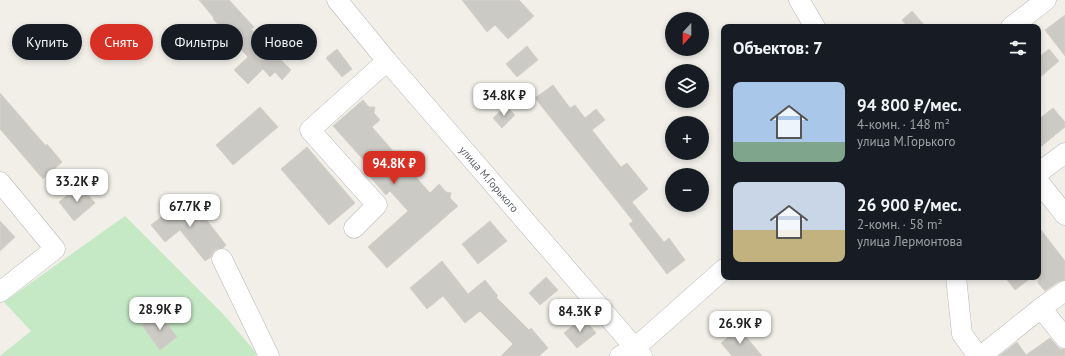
<!DOCTYPE html>
<html lang="ru">
<meta charset="utf-8">
<style>
:root{--surface:#171b24;--page:#20242c;--text:#f1f3f6;--muted:#9ea1a6;--accent:#d93025}
body{margin:0;font-family:"PT Sans",sans-serif;background:var(--page);color:var(--text);height:100vh;display:flex;flex-direction:column;font-size:15px;white-space:nowrap}
*{box-sizing:border-box;margin:0}
p{font-size:13px;color:var(--muted)}
.icon{flex:none;width:22px;height:22px;fill:none;stroke:currentColor;stroke-width:2;stroke-linecap:round;stroke-linejoin:round}
.map{position:relative;flex:1;overflow:hidden}
.drawer{position:absolute;left:721px;top:24px;width:320px;height:256px;display:flex;flex-direction:column;background:var(--surface);border-radius:8px;box-shadow:0 2px 6px #0003}
.drawer>*{flex:none}
.hud{position:absolute;left:12px;top:24px;width:380px;height:36px;display:flex;gap:8px}
.needle{width:26px;rotate:201deg}
.tools{position:absolute;left:665px;top:12px;display:grid;gap:8px}
.tools a{display:grid;place-items:center;width:44px;height:44px;border-radius:50%;background:var(--surface);box-shadow:0 2px 6px #0003;font-size:20px}
.price{position:absolute;translate:-50% -34px;padding:0 9px;border-radius:8px;background:#fff;color:#222;font-size:13px;line-height:26px;filter:drop-shadow(0 1px 2px #0008)}
.price::after{content:'';position:absolute;left:50%;top:24px;width:12px;height:9px;margin-left:-6px;background:inherit;clip-path:polygon(0 0,100% 0,50% 100%)}
.price.on{background:var(--accent);color:#fff}
ul{padding:0;list-style:none}
li{display:flex;align-items:center;gap:12px;height:100px;padding:0 12px}
li span{display:grid;place-items:center;flex:none;width:112px;height:80px;border-radius:8px;color:#555}
li>.icon{margin-inline-start:auto}
span .icon{width:48px;height:48px;fill:#fffc;stroke-width:1}
li b{font-size:17px}
h2{display:flex;justify-content:space-between;align-items:center;height:48px;padding:0 12px;font-size:17px}
.pill{padding:0 14px;border-radius:18px;background:var(--surface);box-shadow:0 2px 6px #0003;font-size:14px;line-height:36px}
.pill.on{background:var(--accent);color:#fff}
.map>svg:first-child{display:block}
.green{fill:#c5e8c5}
.building{fill:#cccac5;stroke:#d6d1c6}
.lines{fill:none;stroke-linecap:round;stroke-linejoin:round}
.minor-casing{stroke:#b5b8bc;stroke-width:21}
.minor{stroke:#fff;stroke-width:20}
.labels{text-anchor:middle;stroke-width:3.5;stroke-linejoin:round;paint-order:stroke}
.street-label{font-size:11px;fill:#5f6368;stroke:#fff}
</style>
<div class="map">
<svg width="1065" height="356" viewBox="0 0 1065 356">
<rect width="100%" height="100%" fill="#f1efe8"/>
<polygon class="green" points="125,216 224,315 257,354 255,356 0,356 31,331 4,302"/>
<g class="building">
<polygon points="199,0 229,0 254,27 251,29 291,70 282,80 275,72 270,77 263,69 248,84 234,70 248,57 213,19 214,18"/>
<polygon points="462,0 519,0 534,16 508,39 495,25 487,32"/>
<polygon points="912,11 926,27 908,27 902,20"/>
<polygon points="1065,15 1065,56 1045,30"/>
<polygon points="527,46 538,60 517,77 506,64"/>
<polygon points="337,49 352,69 342,77 326,58"/>
<polygon points="1049,49 1059,61 1038,79 1038,58"/>
<polygon points="553,85 570,108 575,105 585,118 596,109 605,120 592,130 621,167 627,163 648,189 632,202 664,242 669,238 685,260 667,274 629,224 633,221 535,98"/>
<polygon points="0,93 46,146 47,144 62,162 43,179 0,129"/>
<polygon points="363,100 369,107 375,107 374,113 380,120 372,127 393,151 402,151 409,154 411,161 409,169 430,193 439,184 446,192 451,193 450,198 458,206 387,268 368,247 408,211 390,191 386,195 363,169 368,165 333,126"/>
<polygon points="506,106 515,115 502,128 493,118"/>
<polygon points="260,107 278,127 233,165 216,145"/>
<polygon points="1053,108 1065,122 1065,127 1038,149 1038,120"/>
<polygon points="307,147 355,203 329,225 281,169"/>
<polygon points="80,185 95,203 74,221 59,202"/>
<polygon points="188,196 226,245 223,248 217,249 213,252 211,257 205,261 180,230 165,242 151,225"/>
<polygon points="0,221 15,237 0,251"/>
<polygon points="490,221 507,241 478,264 462,244"/>
<polygon points="1038,226 1065,261 1065,280 1058,282 1045,291 1038,283"/>
<polygon points="442,261 468,294 485,280 498,296 496,297 529,330 531,328 548,348 539,356 501,356 513,344 480,311 465,323 443,296 427,309 410,288"/>
<polygon points="546,277 558,290 540,305 529,293"/>
<polygon points="1005,277 1032,277 1015,290"/>
<polygon points="159,313 177,337 160,350 142,325"/>
<polygon points="583,317 596,333 577,348 564,333"/>
<polygon points="739,328 762,356 732,356 721,343"/>
<polygon points="1050,338 1056,345 1060,349 1065,349 1065,356 999,356 1017,342 1026,355"/>
</g>
<g class="lines">
<g class="minor-casing">
<g id="minor">
<polyline points="337,0 387,61 642,356"/>
<polyline points="799,0 815,27"/>
<polyline points="1011,27 1046,0"/>
<polyline points="1038,173 1065,153"/>
<polyline points="1038,181 1065,215"/>
<polyline points="0,182 55,249 0,292"/>
<polyline points="354,228 377,205 310,130 387,61"/>
<polyline points="222,259 269,356"/>
<polyline points="956,277 962,334 978,356"/>
<polyline points="1041,308 1065,291"/>
<polyline points="620,356 635,348 724,269"/>
<polyline points="981,356 1041,308 1065,338"/>
</g>
</g>
<use href="#minor" class="minor"/>
</g>
<g class="labels">
<g class="street-label">
<text transform="translate(489 179) rotate(49)" y="4">улица М.Горького</text>
</g>
</g>
</svg>
<div class="tools">
<a><svg class="needle" viewBox="-14 -14 28 28"><path d="M0-13l5 13h-10z" fill="#e53935"/><path d="M0 13l5-13h-10z" fill="#9ea1a6"/></svg></a>
<a><svg class="icon" aria-label="layers" viewBox="0 0 24 24"><path d="M12 4l9 5-9 5-9-5zM3 14l9 5 9-5"/></svg></a>
<a>+</a>
<a>−</a>
</div>
<b class="price" style="left:504px;top:117px">34.8K ₽</b>
<b class="price on" style="left:394px;top:185px">94.8K ₽</b>
<b class="price" style="left:77px;top:203px">33.2K ₽</b>
<b class="price" style="left:190px;top:228px">67.7K ₽</b>
<b class="price" style="left:160px;top:331px">28.9K ₽</b>
<b class="price" style="left:580px;top:333px">84.3K ₽</b>
<b class="price" style="left:740px;top:345px">26.9K ₽</b>
<div class="hud">
<a class="pill">Купить</a>
<a class="pill on">Снять</a>
<a class="pill">Фильтры</a>
<a class="pill">Новое</a>
</div>
<section class="drawer">
<h2>Объектов: 7<svg class="icon" aria-label="filters" viewBox="0 0 24 24"><path d="M4 7h16M4 17h16"/><circle cx="9" cy="7" r="2"/><circle cx="15" cy="17" r="2"/></svg></h2>
<ul>
<li><span style="background:linear-gradient(#a9c7e8 75%,#7fa58c 0)"><svg class="icon" aria-label="home" viewBox="0 0 24 24"><path d="M3 11l9-7 9 7M6 9v11h12V9"/></svg></span><div><b>94 800 ₽/мес.</b><p>4-комн. · 148 m²</p><p>улица М.Горького</p></div></li>
<li><span style="background:linear-gradient(#c9d6e8 60%,#c2b280 0)"><svg class="icon" aria-label="home" viewBox="0 0 24 24"><path d="M3 11l9-7 9 7M6 9v11h12V9"/></svg></span><div><b>26 900 ₽/мес.</b><p>2-комн. · 58 m²</p><p>улица Лермонтова</p></div></li>
</ul>
</section>
</div>
